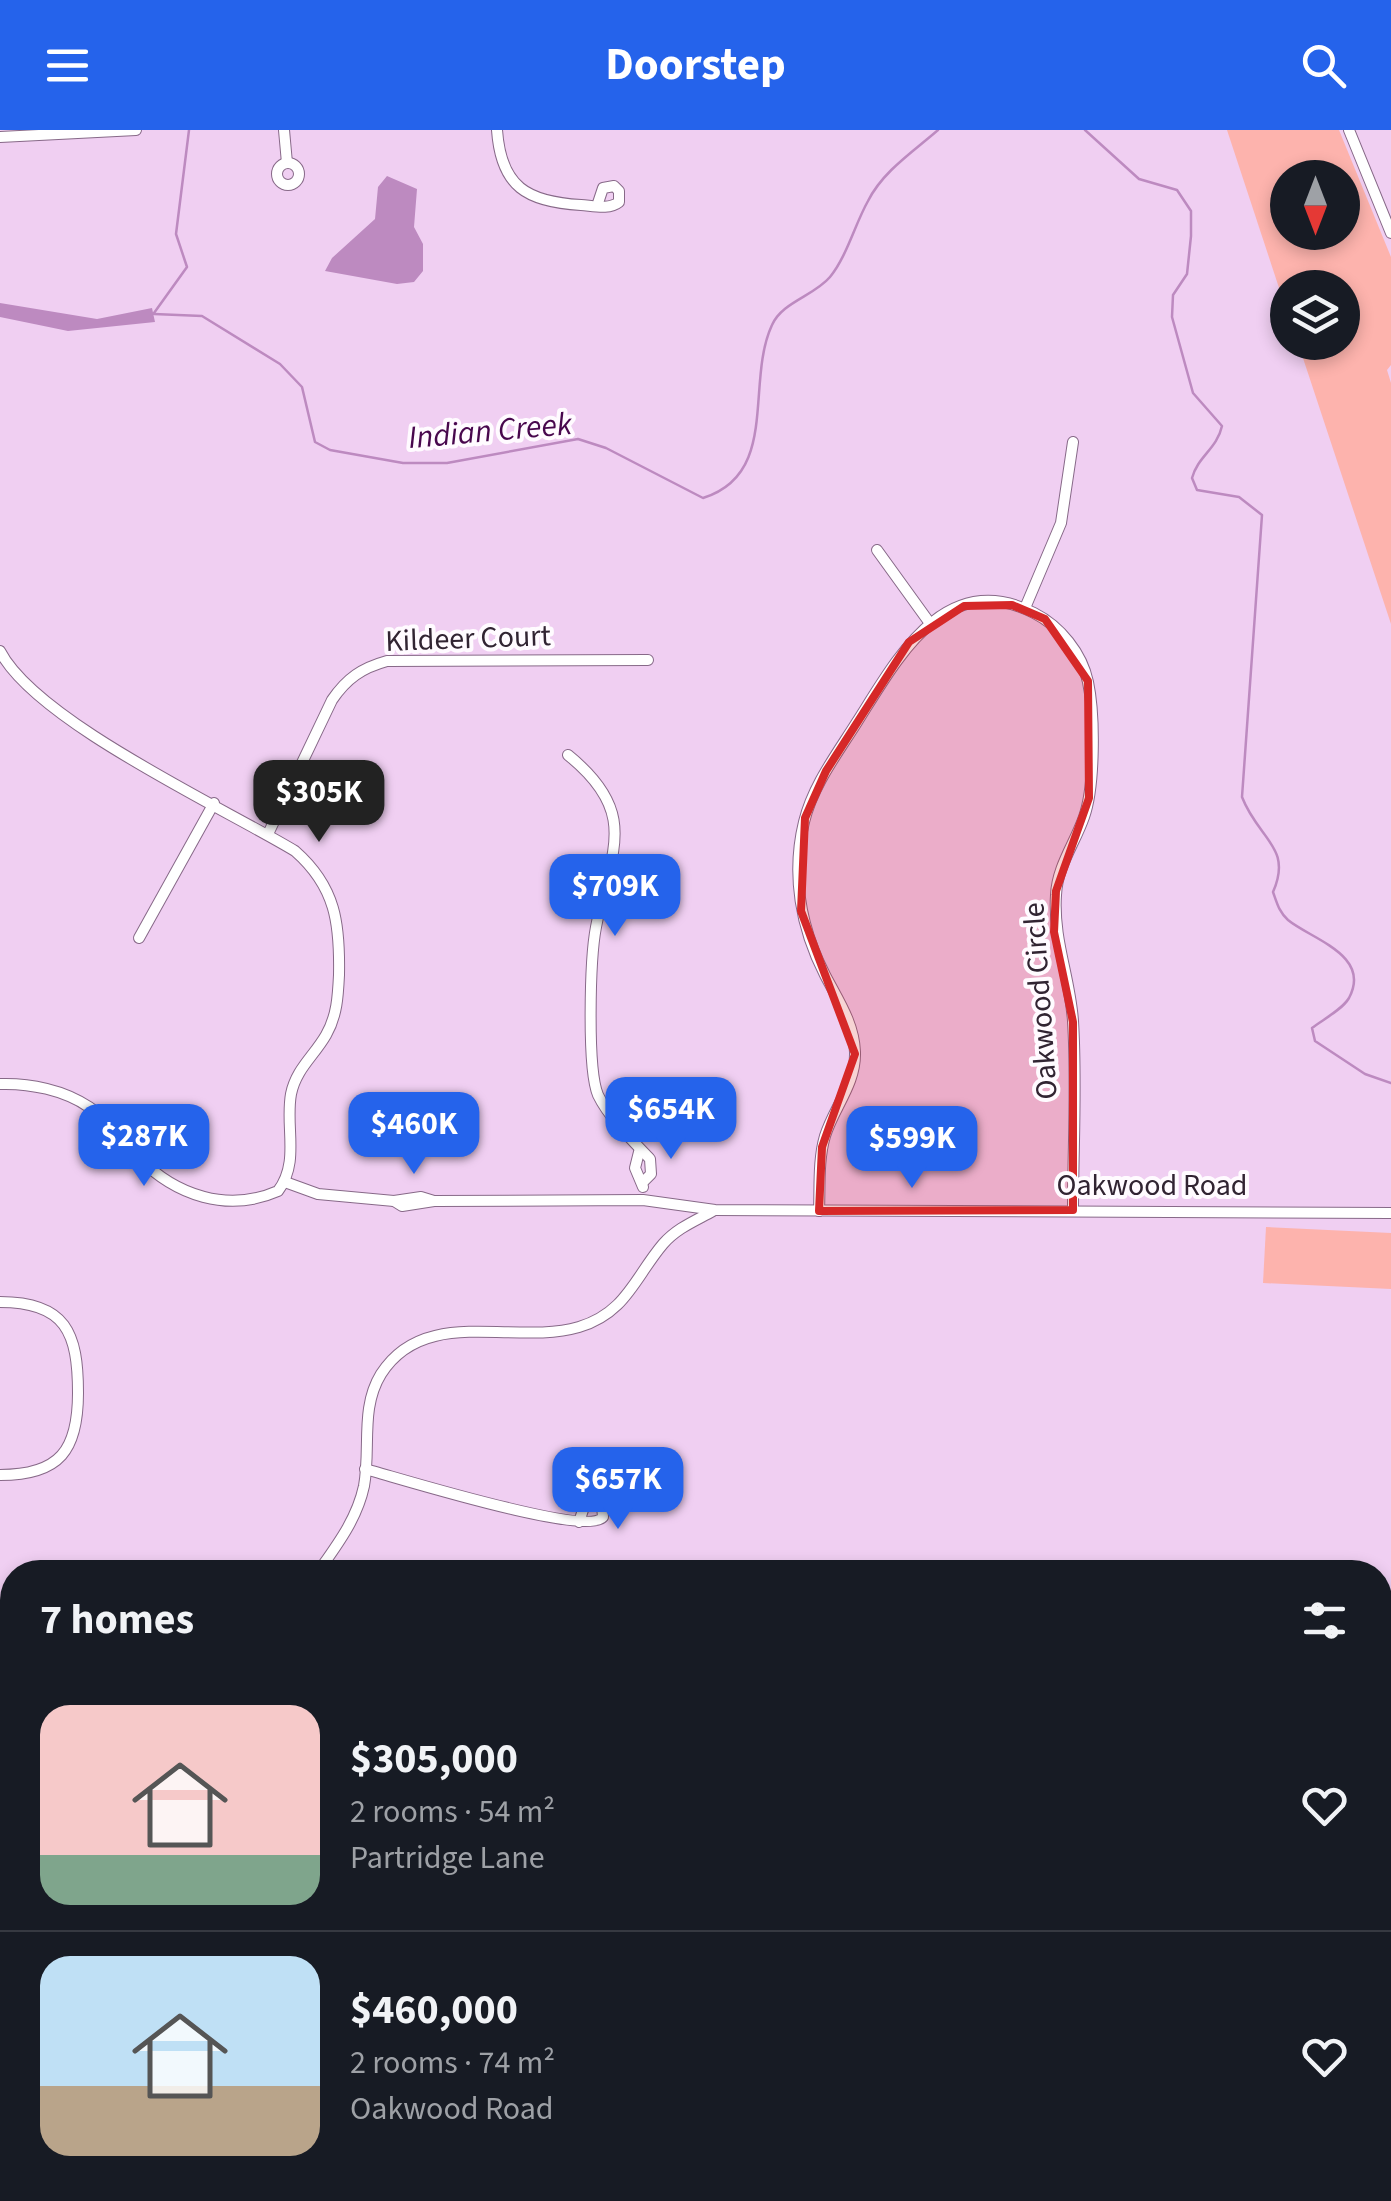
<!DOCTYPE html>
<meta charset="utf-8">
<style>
:root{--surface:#171b24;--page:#20242c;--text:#f1f3f6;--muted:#9ea1a6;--line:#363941;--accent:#2563eb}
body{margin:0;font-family:"Source Sans 3",sans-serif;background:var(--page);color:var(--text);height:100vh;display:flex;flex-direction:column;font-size:38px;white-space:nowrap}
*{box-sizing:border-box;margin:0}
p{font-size:32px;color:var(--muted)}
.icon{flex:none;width:55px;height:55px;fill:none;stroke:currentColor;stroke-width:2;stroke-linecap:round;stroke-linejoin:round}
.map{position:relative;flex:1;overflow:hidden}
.details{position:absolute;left:0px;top:1430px;width:1392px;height:642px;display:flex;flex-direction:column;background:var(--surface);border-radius:40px 40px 0 0;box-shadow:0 5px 15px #0003}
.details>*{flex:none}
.needle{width:65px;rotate:180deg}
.buttons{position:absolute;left:1270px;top:30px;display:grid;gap:20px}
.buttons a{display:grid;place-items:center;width:90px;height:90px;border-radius:50%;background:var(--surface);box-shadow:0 5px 15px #0003;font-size:50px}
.price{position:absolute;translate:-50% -85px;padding:0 22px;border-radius:20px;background:var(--accent);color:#fff;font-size:32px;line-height:65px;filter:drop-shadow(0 2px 5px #0008)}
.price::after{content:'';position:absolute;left:50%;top:60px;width:30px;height:22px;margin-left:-15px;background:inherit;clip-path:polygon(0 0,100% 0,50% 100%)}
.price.selected{background:#222;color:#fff}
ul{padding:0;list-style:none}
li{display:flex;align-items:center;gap:30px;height:250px;padding:0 40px}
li+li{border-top:2px solid var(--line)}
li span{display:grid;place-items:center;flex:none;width:280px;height:200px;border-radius:30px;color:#555}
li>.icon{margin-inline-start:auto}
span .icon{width:120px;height:120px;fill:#fffc;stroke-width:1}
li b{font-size:42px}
h2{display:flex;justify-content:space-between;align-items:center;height:120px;padding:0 40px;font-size:42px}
header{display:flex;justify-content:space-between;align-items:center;height:130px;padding:0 40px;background:var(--accent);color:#fff;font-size:45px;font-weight:700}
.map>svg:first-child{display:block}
.green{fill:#fdb3ad;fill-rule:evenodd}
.water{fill:#bd8ac0}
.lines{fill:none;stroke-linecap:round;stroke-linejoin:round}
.stream{stroke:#bd8ac0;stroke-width:2.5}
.street-casing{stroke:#876988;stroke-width:12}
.street{stroke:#fff;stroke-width:10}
.marked{fill:#d62828;fill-opacity:0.2;stroke:#d62828;stroke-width:8;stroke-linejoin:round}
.labels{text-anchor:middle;stroke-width:8;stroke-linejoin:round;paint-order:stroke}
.street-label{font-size:30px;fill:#312432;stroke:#fffbff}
.water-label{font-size:32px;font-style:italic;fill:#48074d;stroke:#fffbff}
</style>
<header><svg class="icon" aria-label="menu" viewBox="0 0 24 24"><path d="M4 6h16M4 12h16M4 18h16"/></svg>Doorstep<svg class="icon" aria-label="search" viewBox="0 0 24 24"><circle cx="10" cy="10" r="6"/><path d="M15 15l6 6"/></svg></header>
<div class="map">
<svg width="1391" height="2071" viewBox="0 0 1391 2071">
<rect width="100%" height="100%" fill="#f0cff2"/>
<g class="green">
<path d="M 1227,0 L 1339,0 L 1391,127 L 1391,235 L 1387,240 L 1391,253 L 1391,494 L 1298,213 L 1342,212 L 1342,158 L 1288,158 L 1287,182 ZM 1288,48 L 1342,48 L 1342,102 L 1288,102 Z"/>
<polygon points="1266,1097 1391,1103 1391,1159 1263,1153"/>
</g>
<g class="water">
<polygon points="387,46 417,59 414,97 423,114 423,141 414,152 397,154 325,141 332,128 375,89 378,57"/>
<polygon points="0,173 97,189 152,178 155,192 68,201 0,187"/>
</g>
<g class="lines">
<g class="stream">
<path d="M 1085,0 L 1139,49 L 1177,60 L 1191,81 L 1191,106 L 1187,144 L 1173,165 L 1172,187 L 1193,263 L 1222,296 C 1217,319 1198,326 1192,348 L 1197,360 L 1239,367 L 1262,385 L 1242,667 C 1258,709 1293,717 1273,762 C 1277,773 1279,782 1288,790 C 1311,809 1372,825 1349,868 C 1342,880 1322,890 1312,898 L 1315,911 L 1365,944 L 1391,953"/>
<polyline points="154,183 187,137 176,104 189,0"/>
<path d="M 154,184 L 202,186 L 280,234 L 302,257 L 315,312 L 330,320 L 403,333 L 447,333 L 578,309 L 606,318 L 703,368 C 780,344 745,253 772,195 C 782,172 814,166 830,147 C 847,126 855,94 868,71 C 883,41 914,21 938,0"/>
</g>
<g class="street-casing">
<g id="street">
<polyline points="284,0 287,33"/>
<path d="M 497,0 C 501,57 527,72 581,75 C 594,76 609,80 619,72 L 619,61 L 614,56 L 603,58 L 597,76"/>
<polyline points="1349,0 1391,103"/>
<polyline points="0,7 136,0"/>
<circle cx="288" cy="44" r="11"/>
<polyline points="877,420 929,492"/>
<polyline points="1025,478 1061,393 1073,312"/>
<path d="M 0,521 C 36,591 222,677 295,721 C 336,757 340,794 339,845 C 338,866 337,886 326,905 C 314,926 296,939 291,964 C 285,997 300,1032 278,1061 C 228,1083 176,1066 138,1027 C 122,1010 108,990 89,977 C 64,960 30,953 0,954"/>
<path d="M 568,625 C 641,684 610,722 596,797 C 590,828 587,939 598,965 C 609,988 634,1012 650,1029 L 651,1044 L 643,1052"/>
<path d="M 268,704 L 332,570 C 347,548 362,538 387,531 L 648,530"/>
<polyline points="139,808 214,673"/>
<polyline points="639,1022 635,1038 643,1057"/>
<polyline points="285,1052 318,1064 394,1071 402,1076 434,1071"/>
<polyline points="394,1071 421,1067 434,1071 643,1070 715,1080 1391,1083"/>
<path d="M 819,1081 C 820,1057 818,1030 825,1006 C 834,977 856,954 855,922 C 854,893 838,870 825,845 C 801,798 791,745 804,692 C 813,655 837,624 857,592 C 896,531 944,437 1034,483 C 1060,496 1082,523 1088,552 C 1095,585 1095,656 1084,687 C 1075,713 1057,737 1056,765 C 1053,810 1070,847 1073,891 C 1077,954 1073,1017 1073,1080"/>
<path d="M 0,1172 C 66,1172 78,1203 78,1263 C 78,1320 60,1345 0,1345"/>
<path d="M 365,1339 C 399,1348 587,1407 603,1387 L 602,1376 L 585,1374 L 579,1392"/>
<path d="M 318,1442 C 337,1415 357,1389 364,1356 C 371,1318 360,1278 381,1244 C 425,1175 514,1216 579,1197 C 626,1183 635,1147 663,1114 C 677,1098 695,1091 713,1081"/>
<polyline points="0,1497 12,1497"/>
<polyline points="0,1628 12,1628"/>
<polyline points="0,1760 12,1760"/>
<polyline points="1380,1795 1391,1789"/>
<polyline points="0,1891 12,1890"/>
<polyline points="0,2022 12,2022"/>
<polyline points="347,2060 413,2065 429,2062"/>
<polyline points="428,2060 440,2067 449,2060"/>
<polyline points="906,2060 912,2071"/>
<polyline points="1281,2060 1294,2060"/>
<polyline points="97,2071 97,2060"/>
<polyline points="890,2071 896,2060"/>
</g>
</g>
<use href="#street" class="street"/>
</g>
<path class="marked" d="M 1012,475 L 1045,489 L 1088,551 L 1089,668 L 1056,761 L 1054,802 L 1073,892 L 1073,1080 L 819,1081 L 822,1017 L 855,924 L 801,781 L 805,688 L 826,641 L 909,512 L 964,476 Z"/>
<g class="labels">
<g class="street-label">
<text transform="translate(468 508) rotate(-2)" y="10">Kildeer Court</text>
<text transform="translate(1040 871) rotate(-94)" y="10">Oakwood Circle</text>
<text x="1152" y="1065">Oakwood Road</text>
</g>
<g class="water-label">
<text transform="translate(490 300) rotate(-5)" y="11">Indian Creek</text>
</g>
</g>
</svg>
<div class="buttons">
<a><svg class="needle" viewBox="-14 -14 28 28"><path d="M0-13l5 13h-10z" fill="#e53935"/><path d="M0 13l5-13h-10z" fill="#9ea1a6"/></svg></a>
<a><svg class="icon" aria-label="layers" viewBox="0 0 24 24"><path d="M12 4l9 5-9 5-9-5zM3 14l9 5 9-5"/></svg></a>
</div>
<b class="price selected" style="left:319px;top:715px">$305K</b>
<b class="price" style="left:615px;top:809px">$709K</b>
<b class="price" style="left:671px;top:1032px">$654K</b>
<b class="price" style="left:414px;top:1047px">$460K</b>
<b class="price" style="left:144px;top:1059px">$287K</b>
<b class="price" style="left:912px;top:1061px">$599K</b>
<b class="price" style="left:618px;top:1402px">$657K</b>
<section class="details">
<h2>7 homes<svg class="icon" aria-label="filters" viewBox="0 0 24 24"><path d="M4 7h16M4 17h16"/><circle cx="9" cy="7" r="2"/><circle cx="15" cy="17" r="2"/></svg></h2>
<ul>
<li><span style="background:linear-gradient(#f6c9c9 75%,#7fa58c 0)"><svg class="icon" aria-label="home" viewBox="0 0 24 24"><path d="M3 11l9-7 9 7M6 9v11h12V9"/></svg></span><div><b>$305,000</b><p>2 rooms · 54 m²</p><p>Partridge Lane</p></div><svg class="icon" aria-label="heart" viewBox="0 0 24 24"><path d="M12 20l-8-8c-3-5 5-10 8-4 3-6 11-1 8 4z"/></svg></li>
<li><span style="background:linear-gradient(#bfe0f5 65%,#b9a48a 0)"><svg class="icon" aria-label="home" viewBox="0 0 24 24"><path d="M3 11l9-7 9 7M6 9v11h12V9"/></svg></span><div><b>$460,000</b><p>2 rooms · 74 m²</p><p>Oakwood Road</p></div><svg class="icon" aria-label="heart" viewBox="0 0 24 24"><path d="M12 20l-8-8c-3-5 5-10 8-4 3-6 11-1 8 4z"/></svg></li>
</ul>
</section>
</div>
